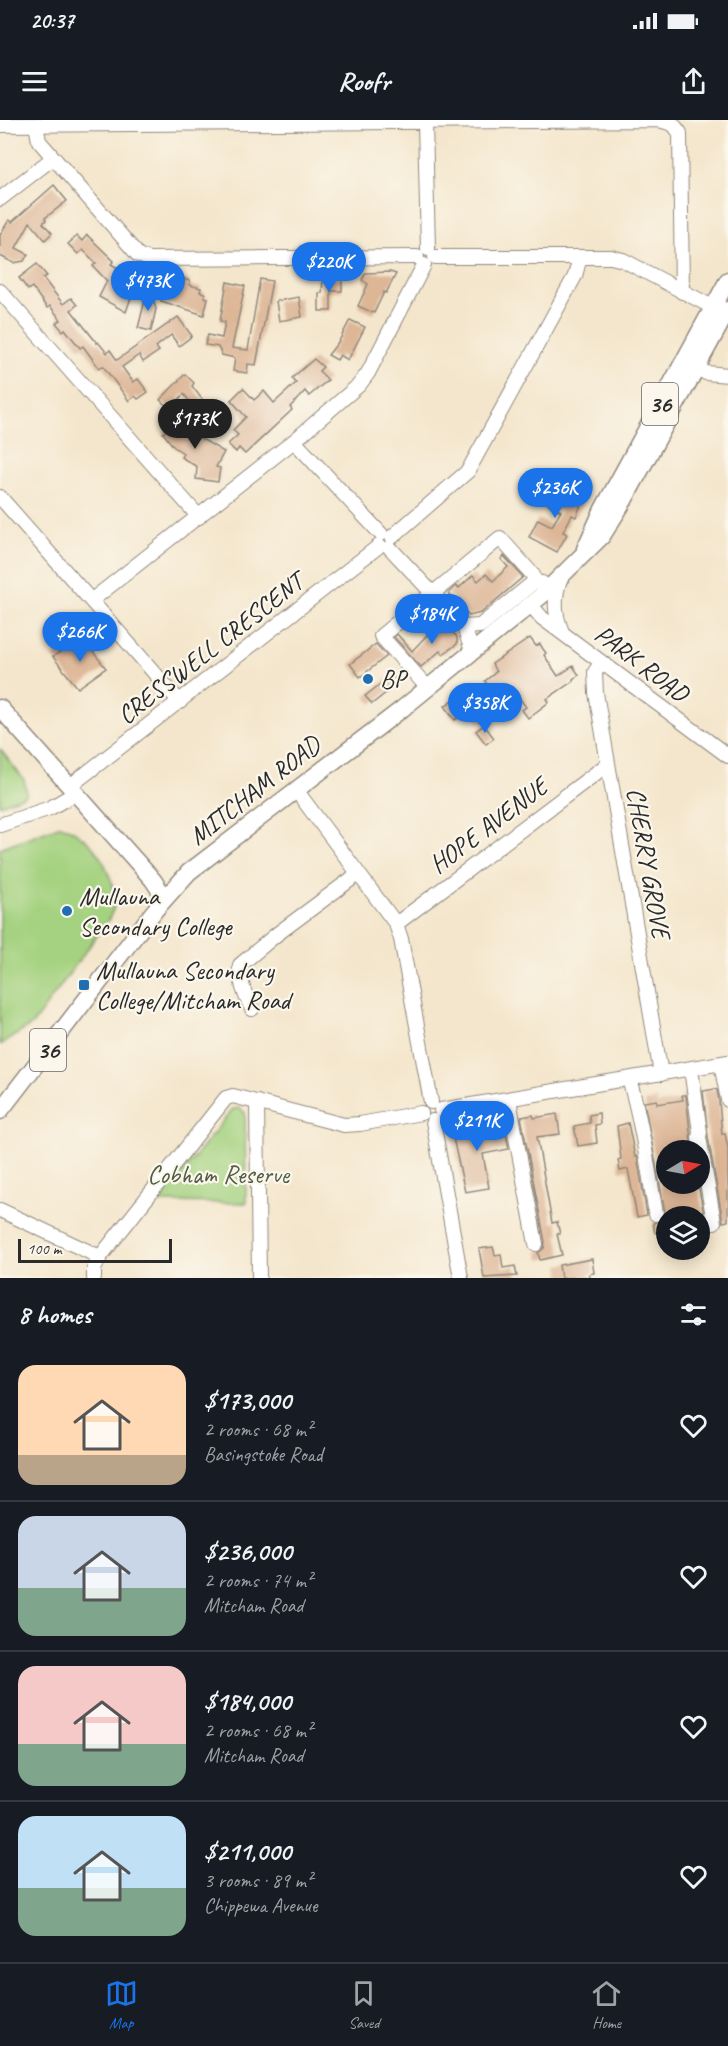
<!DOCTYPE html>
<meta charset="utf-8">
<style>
:root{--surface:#171b24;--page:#242831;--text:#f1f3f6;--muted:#9ea1a6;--line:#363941;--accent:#1a73e8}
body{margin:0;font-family:Caveat,sans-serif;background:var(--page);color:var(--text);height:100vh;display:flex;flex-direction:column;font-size:22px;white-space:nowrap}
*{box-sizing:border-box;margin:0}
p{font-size:20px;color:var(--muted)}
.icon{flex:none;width:33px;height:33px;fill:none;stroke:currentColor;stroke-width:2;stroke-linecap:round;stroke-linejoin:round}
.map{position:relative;height:1158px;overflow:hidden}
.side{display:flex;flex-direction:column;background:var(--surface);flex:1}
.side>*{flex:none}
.needle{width:39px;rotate:80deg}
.controls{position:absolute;left:656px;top:1020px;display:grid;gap:12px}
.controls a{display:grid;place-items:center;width:54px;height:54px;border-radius:50%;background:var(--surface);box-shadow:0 3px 15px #0003;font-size:30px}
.scale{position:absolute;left:18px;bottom:15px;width:154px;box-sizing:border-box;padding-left:6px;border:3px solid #2b2b2b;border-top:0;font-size:16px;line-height:21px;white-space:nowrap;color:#2b2b2b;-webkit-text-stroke:4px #fbf7ec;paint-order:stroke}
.price{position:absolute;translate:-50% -51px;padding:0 14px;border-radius:21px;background:var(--accent);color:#fff;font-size:20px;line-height:39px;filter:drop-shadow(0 2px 3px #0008)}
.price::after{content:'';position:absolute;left:50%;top:36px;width:18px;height:14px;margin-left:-9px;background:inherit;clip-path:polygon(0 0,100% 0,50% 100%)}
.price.current{background:#222;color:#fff}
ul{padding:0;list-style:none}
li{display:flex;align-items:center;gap:18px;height:150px;padding:0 18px}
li+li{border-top:2px solid var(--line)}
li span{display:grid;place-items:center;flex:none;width:168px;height:120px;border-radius:18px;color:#555}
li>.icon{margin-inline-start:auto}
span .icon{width:72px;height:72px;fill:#fffc;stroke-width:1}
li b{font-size:26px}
h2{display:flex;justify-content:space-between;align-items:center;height:72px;padding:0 18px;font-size:26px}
.status{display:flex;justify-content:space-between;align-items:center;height:42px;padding:0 30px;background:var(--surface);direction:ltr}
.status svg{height:16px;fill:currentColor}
header{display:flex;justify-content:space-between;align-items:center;height:78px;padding:0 18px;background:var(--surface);font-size:27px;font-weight:700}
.tab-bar{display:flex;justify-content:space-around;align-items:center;height:84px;border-top:2px solid var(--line);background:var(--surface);font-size:16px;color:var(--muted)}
.tab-bar a{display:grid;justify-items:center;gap:3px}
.tab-bar .current{color:var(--accent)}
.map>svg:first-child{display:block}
.green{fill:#a5d280;stroke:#687e56;stroke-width:1.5}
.building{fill:#ddb696}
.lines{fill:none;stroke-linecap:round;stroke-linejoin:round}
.minor-casing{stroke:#90887c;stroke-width:16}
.major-casing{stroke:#90887c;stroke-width:19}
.minor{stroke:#fff;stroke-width:14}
.major{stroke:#fff;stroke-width:16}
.poi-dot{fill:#1f6fb2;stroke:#fbf7ec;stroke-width:2}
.labels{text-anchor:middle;stroke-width:4.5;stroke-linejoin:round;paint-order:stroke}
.shield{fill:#fbf7ec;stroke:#696865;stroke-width:1.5}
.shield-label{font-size:24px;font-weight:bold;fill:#2b2b2b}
.street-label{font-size:26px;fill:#2b2b2b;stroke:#fbf7ec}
.poi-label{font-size:26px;fill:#2b2b2b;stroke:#fbf7ec;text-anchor:start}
.park-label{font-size:26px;fill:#505d44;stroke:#fbf7ec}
</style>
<div class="status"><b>20:37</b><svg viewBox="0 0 49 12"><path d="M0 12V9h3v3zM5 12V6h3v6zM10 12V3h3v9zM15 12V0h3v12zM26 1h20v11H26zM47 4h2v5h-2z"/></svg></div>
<header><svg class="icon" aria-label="menu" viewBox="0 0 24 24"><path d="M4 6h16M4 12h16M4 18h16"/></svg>Roofr<svg class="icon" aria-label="share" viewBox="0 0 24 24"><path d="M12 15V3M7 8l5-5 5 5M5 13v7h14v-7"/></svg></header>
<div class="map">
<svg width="728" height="1158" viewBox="0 0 728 1158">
<rect width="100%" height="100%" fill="#fbf7ec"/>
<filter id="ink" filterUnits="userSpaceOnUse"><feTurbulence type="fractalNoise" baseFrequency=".0167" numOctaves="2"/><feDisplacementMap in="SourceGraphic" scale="12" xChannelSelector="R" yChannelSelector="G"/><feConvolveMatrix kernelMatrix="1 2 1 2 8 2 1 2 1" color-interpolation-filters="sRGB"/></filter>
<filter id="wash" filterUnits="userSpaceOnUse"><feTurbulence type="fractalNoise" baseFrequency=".008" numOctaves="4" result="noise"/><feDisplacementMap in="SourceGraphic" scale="24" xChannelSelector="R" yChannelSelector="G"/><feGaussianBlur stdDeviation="1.35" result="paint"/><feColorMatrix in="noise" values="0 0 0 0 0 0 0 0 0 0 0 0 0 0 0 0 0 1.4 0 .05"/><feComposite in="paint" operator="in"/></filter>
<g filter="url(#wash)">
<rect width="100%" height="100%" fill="#f4e6cc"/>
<g class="green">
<polygon points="0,629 24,660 27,673 25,676 0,685"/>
<path d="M 61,705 C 67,708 73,710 78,714 C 99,728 116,758 114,784 C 114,790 110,797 107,802 L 32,905 L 0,925 L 0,728 Z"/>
<polygon points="240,988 245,993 246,1083 158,1082 233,989"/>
</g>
<g id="blocks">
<g class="building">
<polygon points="54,65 67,81 45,98 46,100 43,103 52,113 45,120 30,102 16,128 28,134 24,141 14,143 0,136 0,115 9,100 12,102"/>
<polygon points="87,115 114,141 111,144 125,152 121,157 127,161 120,173 134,169 126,192 99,177 107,161 93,146 96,143 83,130 78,134 68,124 77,116 82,121"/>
<polygon points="37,144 47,156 43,158 63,184 71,178 77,185 71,190 97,223 98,222 107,233 110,230 117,240 178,197 192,216 179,226 171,215 156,227 159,231 143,242 139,235 122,247 133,262 138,259 148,272 138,279 135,276 129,281 103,246 99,248 83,226 80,228 65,209 63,211 56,203 61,200 50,186 47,188 32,167 28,170 19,158"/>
<polygon points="390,152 396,154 386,173 384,172 374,193 358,186 368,164 362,160 366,153"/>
<polygon points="174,156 190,161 189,165 201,168 200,172 205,173 204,177 208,178 204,195 161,181 165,168 170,169"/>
<polygon points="323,158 342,159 342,171 331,171 331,191 319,191 319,173 322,173"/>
<polygon points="260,159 272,161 256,245 248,244 247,253 233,251 235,238 222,235 218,227 205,225 208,215 222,218 225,202 220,201 227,162 245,166 232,228 248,230"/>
<polygon points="149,164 156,189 151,211 138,208"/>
<polygon points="299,177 302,197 279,201 276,181"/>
<polygon points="350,200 365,207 348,240 340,235 337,240 328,235 339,221"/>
<polygon points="314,239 323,247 319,251 328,260 309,276 305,271 290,287 292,290 245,334 239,328 236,332 228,324 238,315 233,310 246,297 231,280 243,268 254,280 264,271 274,283 296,263 292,258"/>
<polygon points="185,254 194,263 192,266 205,283 196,290 184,274 170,289 160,280"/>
<polygon points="186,294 195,306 188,311 224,332 216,347 220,348 218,362 196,359 197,347 181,337 183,333 174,327 163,313"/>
<polygon points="544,365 581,385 576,397 572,395 563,412 567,414 557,432 529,417 538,399 552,406 561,391 537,378"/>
<polygon points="504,436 523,457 481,493 469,496 448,473 456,466 459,468 473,455 478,461 486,454 493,461 508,447 501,439"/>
<polygon points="444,503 457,517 457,524 443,534 440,531 421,547 394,517 397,514 412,531 427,515"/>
<polygon points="81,517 106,548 78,568 53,537"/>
<polygon points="530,518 536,526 540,524 543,529 546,533 544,535 558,556 573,546 579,555 573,559 573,561 547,579 549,582 528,598 522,590 526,587 515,572 501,583 498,584 494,579 481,589 487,598 480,603 470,589 455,600 445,586 458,576 460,579 464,576 468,582 488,566 485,561 496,552 492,544"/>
<polygon points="376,524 387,536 360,557 350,544"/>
<polygon points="392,555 398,563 372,584 365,576"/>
<polygon points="484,605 494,618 486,624 476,611"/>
<polygon points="715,969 717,970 719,981 722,1014 725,1013 728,1028 728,1101 723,1102 708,1017 703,971"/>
<polygon points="682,975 686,975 692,1030 666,1030 666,1064 698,1064 706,1106 699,1107 699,1096 666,1096 666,1111 655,1113 653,1103 662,1100 665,1092 644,982 657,980 657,984 683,980"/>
<polygon points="599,993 600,1004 595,1005 597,1023 578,1026 574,1006 590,1003 589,995"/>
<polygon points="557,994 560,1014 537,1017 552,1103 557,1102 560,1114 557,1114 562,1135 540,1140 538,1133 544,1128 545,1122 521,997 533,995 534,998"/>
<polygon points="628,1003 635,1037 637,1036 647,1095 637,1097 628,1049 620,1051 618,1040 621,1039 617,1006"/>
<polygon points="483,1004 484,1009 504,1005 509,1029 483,1034 489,1068 465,1072 451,1009"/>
<polygon points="493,1127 495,1135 501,1134 503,1148 515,1146 517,1156 484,1158 479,1129"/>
<polygon points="592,1139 594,1153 589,1154 590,1157 561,1158 559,1145"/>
</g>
</g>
</g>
<g filter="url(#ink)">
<use href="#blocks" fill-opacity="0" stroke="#90887c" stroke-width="1.5"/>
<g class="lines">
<g class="minor-casing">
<g id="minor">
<polyline points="425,2 428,129"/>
<polyline points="0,5 659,0 673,4 680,13 682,172"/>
<polyline points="39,5 37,10 39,21 138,135 149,139 417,137"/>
<polyline points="0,79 53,38"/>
<polyline points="435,137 611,137 623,140 722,192"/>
<polyline points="0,171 199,397"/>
<polyline points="696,247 706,253 728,255"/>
<polyline points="294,321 381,414"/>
<polyline points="0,377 180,582"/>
<polyline points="392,417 468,351 575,156 580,137"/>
<polyline points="390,428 464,507 472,531"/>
<path d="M 560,459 C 554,478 554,493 562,512"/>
<polyline points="92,480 294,321 359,265 368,253 424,145"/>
<polyline points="530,484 542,498 728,636"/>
<polyline points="464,507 480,506 534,462 542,463"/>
<polyline points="601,543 595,552 596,573 661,954"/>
<polyline points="428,568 381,516 500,418 533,455 534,462"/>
<polyline points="70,666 379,426"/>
<polyline points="296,670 396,804 401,819 431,982"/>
<polyline points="0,705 50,688 76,673"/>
<polyline points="396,804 608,644"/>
<path d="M 252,889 C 245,876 239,861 240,845 L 277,814 L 358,754"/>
<polyline points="721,944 728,980"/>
<polyline points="691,949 700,1012 699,1017 714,1102"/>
<path d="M 629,959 C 642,1002 648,1049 656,1094"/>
<polyline points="509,980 536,1124"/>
<polyline points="257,982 259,1158"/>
<polyline points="441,990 728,942"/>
<polyline points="433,1001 461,1158"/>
<polyline points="0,1090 100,1137 226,978 233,976 344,1005 360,1004 421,993"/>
<polyline points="94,1158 94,1149 100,1137"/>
</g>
</g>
<g class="major-casing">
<g id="major">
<polyline points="585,429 603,389 728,160"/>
<polyline points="0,588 153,760 165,778"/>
<polyline points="0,991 155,790 189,752 402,589 541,476 602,416 622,384 728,190"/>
</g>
</g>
<use href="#minor" class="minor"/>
<use href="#major" class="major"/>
</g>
</g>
<g class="poi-dot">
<circle cx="368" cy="559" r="6"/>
<circle cx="67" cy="791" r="6"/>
<rect x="78" y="859" width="12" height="12" rx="3"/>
</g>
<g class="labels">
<g class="shield">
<rect x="642" y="263" width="36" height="42" rx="4.5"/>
<rect x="30" y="909" width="36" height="42" rx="4.5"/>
</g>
<g class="shield-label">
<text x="660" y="292">36</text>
<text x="48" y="938">36</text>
</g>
<g class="street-label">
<text transform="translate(210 528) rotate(-38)" y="9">CRESSWELL CRESCENT</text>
<text transform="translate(642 543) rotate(37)" y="9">PARK ROAD</text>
<text transform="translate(254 670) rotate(-38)" y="9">MITCHAM ROAD</text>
<text transform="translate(488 705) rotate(-37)" y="9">HOPE AVENUE</text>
<text transform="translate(649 743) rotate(80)" y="9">CHERRY GROVE</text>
</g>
<g class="poi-label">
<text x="380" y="568">BP</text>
<text x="79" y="785">Mullauna<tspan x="79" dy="30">Secondary College</tspan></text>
<text x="96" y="859">Mullauna Secondary<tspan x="96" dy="30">College/Mitcham Road</tspan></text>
</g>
<g class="park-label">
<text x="218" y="1063">Cobham Reserve</text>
</g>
</g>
</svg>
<div class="controls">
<a><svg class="needle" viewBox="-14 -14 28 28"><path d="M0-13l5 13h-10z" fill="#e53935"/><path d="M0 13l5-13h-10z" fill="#9ea1a6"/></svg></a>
<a><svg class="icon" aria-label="layers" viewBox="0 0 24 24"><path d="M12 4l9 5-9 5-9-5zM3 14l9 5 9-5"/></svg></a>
</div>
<div class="scale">100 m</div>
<b class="price" style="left:329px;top:173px">$220K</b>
<b class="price" style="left:148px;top:192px">$473K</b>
<b class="price current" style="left:195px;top:330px">$173K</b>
<b class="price" style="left:555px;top:399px">$236K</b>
<b class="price" style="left:432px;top:525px">$184K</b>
<b class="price" style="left:80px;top:543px">$266K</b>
<b class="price" style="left:485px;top:614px">$358K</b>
<b class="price" style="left:477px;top:1032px">$211K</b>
</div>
<section class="side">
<h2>8 homes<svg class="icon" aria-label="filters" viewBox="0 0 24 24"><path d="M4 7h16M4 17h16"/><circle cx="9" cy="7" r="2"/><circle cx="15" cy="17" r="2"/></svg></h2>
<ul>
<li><span style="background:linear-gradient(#ffd9b3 75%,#b9a48a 0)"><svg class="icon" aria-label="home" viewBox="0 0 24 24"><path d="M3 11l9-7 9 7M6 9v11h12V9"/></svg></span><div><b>$173,000</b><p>2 rooms · 68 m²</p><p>Basingstoke Road</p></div><svg class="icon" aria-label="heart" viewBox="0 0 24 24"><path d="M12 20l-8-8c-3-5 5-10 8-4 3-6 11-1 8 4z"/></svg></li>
<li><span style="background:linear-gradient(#c9d6e8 60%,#7fa58c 0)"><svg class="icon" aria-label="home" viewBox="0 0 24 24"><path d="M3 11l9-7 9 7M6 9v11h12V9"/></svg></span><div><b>$236,000</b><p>2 rooms · 74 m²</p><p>Mitcham Road</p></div><svg class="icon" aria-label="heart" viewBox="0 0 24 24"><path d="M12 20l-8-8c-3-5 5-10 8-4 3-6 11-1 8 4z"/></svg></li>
<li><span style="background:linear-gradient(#f6c9c9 65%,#7fa58c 0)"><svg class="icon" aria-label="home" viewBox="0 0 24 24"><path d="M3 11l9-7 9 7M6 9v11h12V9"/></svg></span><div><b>$184,000</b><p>2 rooms · 68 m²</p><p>Mitcham Road</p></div><svg class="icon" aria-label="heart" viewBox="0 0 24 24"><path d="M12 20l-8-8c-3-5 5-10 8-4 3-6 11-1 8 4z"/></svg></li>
<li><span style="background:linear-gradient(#bfe0f5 60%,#7fa58c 0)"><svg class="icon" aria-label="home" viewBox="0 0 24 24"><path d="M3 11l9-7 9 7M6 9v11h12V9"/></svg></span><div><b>$211,000</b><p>3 rooms · 89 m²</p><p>Chippewa Avenue</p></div><svg class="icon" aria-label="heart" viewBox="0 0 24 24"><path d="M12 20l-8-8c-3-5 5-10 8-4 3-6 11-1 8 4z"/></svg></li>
</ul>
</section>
<nav class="tab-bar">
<a class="current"><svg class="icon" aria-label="map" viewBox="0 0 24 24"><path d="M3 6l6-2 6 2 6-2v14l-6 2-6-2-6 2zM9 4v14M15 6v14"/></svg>Map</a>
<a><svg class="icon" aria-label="saved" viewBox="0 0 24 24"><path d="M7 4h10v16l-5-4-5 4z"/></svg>Saved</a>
<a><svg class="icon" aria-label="home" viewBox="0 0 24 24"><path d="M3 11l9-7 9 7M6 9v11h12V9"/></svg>Home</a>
</nav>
